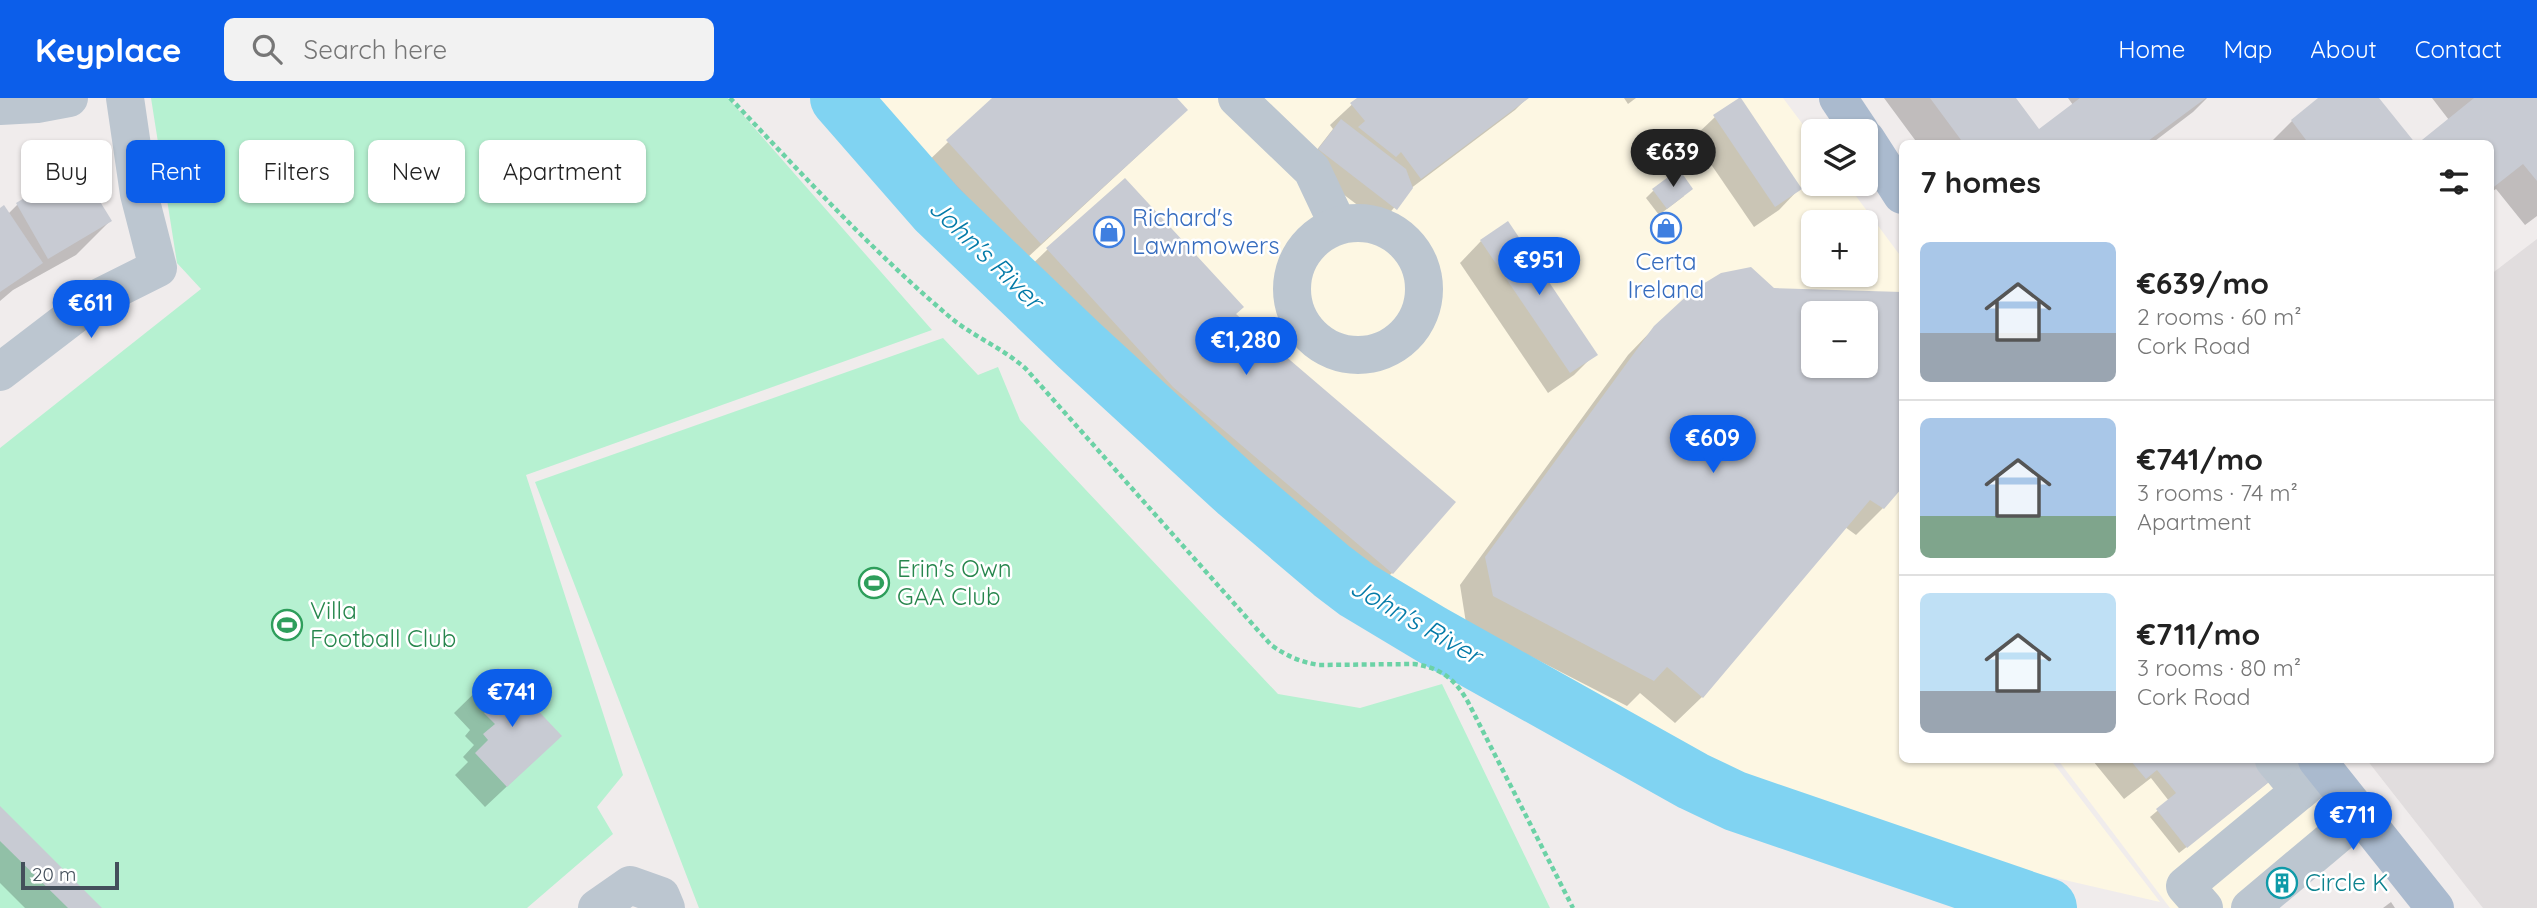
<!DOCTYPE html>
<meta charset="utf-8">
<style>
:root{--surface:#fff;--page:#f2f2f2;--text:#222;--muted:#767676;--line:#e0e0e0;--accent:#0c5eea}
body{margin:0;font-family:Quicksand,sans-serif;background:var(--page);color:var(--text);height:100vh;display:flex;flex-direction:column;font-size:26px;white-space:nowrap}
*{box-sizing:border-box;margin:0}
p{font-size:23px;color:var(--muted)}
.icon{flex:none;width:38px;height:38px;fill:none;stroke:currentColor;stroke-width:2;stroke-linecap:round;stroke-linejoin:round}
.map{position:relative;flex:1;overflow:hidden}
.details{position:absolute;left:1899px;top:42px;width:595px;height:623px;display:flex;flex-direction:column;background:var(--surface);border-radius:10px;box-shadow:0 2px 5px #0004}
.details>*{flex:none}
.guide{position:absolute;left:21px;top:42px;width:665px;height:63px;display:flex;gap:14px}
.tools{position:absolute;left:1801px;top:21px;display:grid;gap:14px}
.tools a{display:grid;place-items:center;width:77px;height:77px;border-radius:10px;background:var(--surface);box-shadow:0 2px 5px #0004;font-size:35px}
.scale{position:absolute;left:21px;bottom:18px;width:98px;box-sizing:border-box;padding-left:7px;border:4px solid #444f5b;border-top:0;font-size:19px;line-height:24px;white-space:nowrap;color:#444f5b;-webkit-text-stroke:5px #fff;paint-order:stroke}
.price{position:absolute;translate:-50% -60px;padding:0 16px;border-radius:24px;background:var(--accent);color:#fff;font-size:23px;line-height:46px;filter:drop-shadow(0 2px 4px #0008)}
.price::after{content:'';position:absolute;left:50%;top:42px;width:21px;height:16px;margin-left:-10px;background:inherit;clip-path:polygon(0 0,100% 0,50% 100%)}
.price.active{background:#222;color:#fff}
ul{padding:0;list-style:none}
li{display:flex;align-items:center;gap:21px;height:175px;padding:0 21px}
li+li{border-top:2px solid var(--line)}
li span{display:grid;place-items:center;flex:none;width:196px;height:140px;border-radius:10px;color:#555}
li>.icon{margin-inline-start:auto}
span .icon{width:84px;height:84px;fill:#fffc;stroke-width:1}
li b{font-size:30px}
h2{display:flex;justify-content:space-between;align-items:center;height:84px;padding:0 21px;font-size:30px}
.tag{padding:0 24px;border-radius:10px;background:var(--surface);box-shadow:0 2px 5px #0004;font-size:24px;line-height:63px}
.tag.active{background:var(--accent);color:#fff}
header{display:flex;align-items:center;gap:42px;box-sizing:border-box;height:98px;padding:0 35px;background:var(--accent);color:#fff}
header strong{font-size:33px}
nav{display:flex;gap:38px;margin-inline-start:auto;font-size:24px}
.search{width:490px;height:63px;background:var(--page);display:flex;align-items:center;gap:18px;box-sizing:border-box;padding:0 24px;border-radius:10px;color:var(--muted);font-size:26px}
.map>svg:first-child{display:block}
.commercial{fill:#fdf7e3;fill-rule:evenodd}
.education{fill:#e1ddde}
.green{fill:#b6f1d1}
.shadow{fill:#0003;fill-rule:evenodd}
.lines{fill:none;stroke-linecap:round;stroke-linejoin:round}
.river{stroke:#80d3f2;stroke-width:60}
.building{fill:#c8cbd3;fill-rule:evenodd}
.path{stroke:#6cd2a6;stroke-width:4.5;stroke-dasharray:5 3.5;stroke-linecap:butt}
.minor{stroke:#bcc6d0;stroke-width:38}
.major{stroke:#aabace;stroke-width:38}
.labels{text-anchor:middle;stroke-width:5;stroke-linejoin:round;paint-order:stroke}
.shop-label{font-size:24px;fill:#366cbe;stroke:#fff;text-anchor:start}
.leisure-label{font-size:24px;fill:#27864d;stroke:#fff;text-anchor:start}
.culture-label{font-size:24px;fill:#0d838f;stroke:#fff;text-anchor:start}
.water-label{font-size:26px;font-style:italic;fill:#037aa8;stroke:#fff}
</style>
<header>
<strong>Keyplace</strong>
<div class="search"><svg class="icon" aria-label="search" viewBox="0 0 24 24"><circle cx="10" cy="10" r="6"/><path d="M15 15l6 6"/></svg>Search here</div>
<nav><a>Home</a><a>Map</a><a>About</a><a>Contact</a></nav>
</header>
<div class="map">
<svg width="2537" height="810" viewBox="0 0 2537 810">
<rect width="100%" height="100%" fill="#f0ecec"/>
<g class="commercial">
<path d="M 876,0 L 1783,0 L 1813,40 L 1813,86 L 1847,86 L 1902,160 L 1902,662 L 2051,662 L 2160,804 L 2021,772 L 1716,666 L 1369,481 L 1090,231 ZM 1813,124 L 1866,124 L 1866,177 L 1813,177 ZM 1813,215 L 1866,215 L 1866,268 L 1813,268 Z"/>
<polygon points="2058,662 2282,662 2351,750 2278,810 2170,810"/>
</g>
<polygon class="education" points="2537,141 2537,810 2483,810 2367,662 2490,662 2490,177"/>
<g class="green">
<polygon points="151,0 728,0 932,232 526,377 623,677 597,709 613,736 527,810 0,810 0,350 201,191 177,165"/>
<polygon points="943,240 978,277 998,269 1020,322 1278,596 1360,610 1442,586 1550,810 699,810 535,384"/>
</g>
<g class="shadow">
<polygon points="865,0 876,0 870,5"/>
<polygon points="994,0 1175,0 1159,38 1014,172 921,70"/>
<polygon points="1359,0 1527,0 1515,12 1410,91 1381,125 1305,67 1333,31 1330,27"/>
<polygon points="1624,0 1636,0 1628,6"/>
<polygon points="1884,0 2013,0 2038,33 2073,7 2068,0 2207,0 2193,14 2151,46 1918,46"/>
<polygon points="2321,0 2377,0 2413,46 2269,46 2292,23"/>
<polygon points="2432,0 2537,0 2537,118 2525,127 2496,91 2490,95 2490,46 2449,22"/>
<polygon points="1715,19 1800,90 1779,112 1754,129 1693,40"/>
<polygon points="73,65 108,88 96,100 110,123 76,157 13,192 0,203 0,112 8,116 17,107 52,86"/>
<polygon points="1653,93 1684,98 1659,117 1646,100"/>
<polygon points="1481,143 1595,256 1574,277 1548,295 1460,165"/>
<polygon points="1048,151 1234,216 1453,404 1392,475 1365,502 1147,315 1021,177"/>
<path d="M 1773,191 L 1902,196 L 1902,387 L 1883,410 L 1856,437 L 1845,429 L 1702,599 L 1675,625 L 1640,595 L 1627,608 L 1466,525 L 1460,487 L 1628,257 L 1655,229 ZM 1813,215 L 1866,215 L 1866,268 L 1813,268 Z"/>
<polygon points="498,572 538,659 485,709 455,677 468,664 463,659 474,647 465,638 470,632 454,615"/>
<polygon points="2095,662 2214,662 2216,664 2220,662 2265,662 2270,683 2179,755 2150,719 2169,703 2151,680 2124,701 2093,663"/>
<polygon points="0,711 100,810 25,810 0,785"/>
<polygon points="2391,804 2395,810 2383,810"/>
</g>
<g class="lines">
<polyline class="river" points="840,0 937,111 1079,247 1238,393 1332,473 1357,492 1432,537 1693,683 1735,703 2047,810"/>
</g>
<g class="building">
<polygon points="992,0 1177,0 1188,12 1041,146 946,42"/>
<polygon points="1357,0 1529,0 1421,81 1401,54 1396,59 1358,29 1365,23 1350,5"/>
<polygon points="1739,0 1741,0 1802,91 1775,109 1713,17"/>
<polygon points="1930,0 2016,0 2039,31 2080,0 2206,0 2144,46 1964,46"/>
<polygon points="2318,0 2379,0 2416,46 2309,46 2291,22"/>
<polygon points="2474,0 2537,0 2537,83 2523,66 2490,92 2490,46 2417,46"/>
<polygon points="1341,21 1406,71 1413,90 1397,112 1318,51"/>
<polygon points="90,53 110,88 96,97 112,123 48,161 16,105 75,70 72,63"/>
<polygon points="1679,71 1693,91 1667,111 1652,91"/>
<polygon points="1125,80 1244,209 1236,216 1456,404 1393,476 1173,289 1046,150"/>
<polygon points="4,107 43,165 0,194 0,110"/>
<polygon points="1508,123 1598,257 1570,275 1480,142"/>
<path d="M 1751,169 L 1774,190 L 1902,194 L 1902,390 L 1884,411 L 1870,402 L 1703,600 L 1667,569 L 1654,583 L 1493,498 L 1485,459 L 1654,228 L 1693,192 L 1721,175 ZM 1813,215 L 1866,215 L 1866,268 L 1813,268 Z"/>
<polygon points="498,570 562,638 507,689 475,655 488,642 483,636 495,626 484,615 490,610 474,593"/>
<polygon points="2130,662 2268,662 2279,676 2187,750 2156,711 2176,695 2157,672 2146,681"/>
<polygon points="0,708 102,810 68,810 0,743"/>
</g>
<g class="lines">
<path class="path" d="M 730,0 C 801,75 872,153 951,220 C 974,239 1003,250 1026,271 L 1271,547 C 1287,558 1300,564 1319,567 L 1414,566 C 1441,570 1455,581 1468,604 L 1573,810"/>
<g class="minor">
<polyline points="1237,0 1312,72 1338,127"/>
<polyline points="0,8 37,6 69,0"/>
<circle cx="1358" cy="191" r="66"/>
<polyline points="0,274 94,202 158,170 139,96 125,0"/>
<polyline points="2274,662 2300,693"/>
<polyline points="597,810 630,787 661,798 666,810"/>
<polyline points="2204,810 2185,788 2325,672"/>
<polyline points="2250,810 2361,717"/>
</g>
<g class="major">
<polyline points="1838,0 1860,33"/>
<polyline points="1866,41 1902,97"/>
<polyline points="2317,662 2435,810"/>
</g>
</g>
<defs>
<g id="shop-ring" transform="scale(1.575)"><circle r="9.5" fill="#fff" stroke="#3f7fe0" stroke-width="1.5"/><path d="M-5-2.5h2.3a2.7 3.5 0 0 1 5.4 0H5L5.5 6h-11ZM-1.5-2.5h3a1.5 2.3 0 0 0-3 0Z" fill="#3f7fe0"/></g>
<g id="stadium-ring" transform="scale(1.575)"><circle r="9.5" fill="#fff" stroke="#2e9e5b" stroke-width="1.5"/><path d="M0-5a6.5 5 0 1 0 0 10a6.5 5 0 1 0 0-10ZM-3.5-1.8h7v3.6h-7Z" fill="#2e9e5b"/></g>
<g id="building-ring" transform="scale(1.575)"><circle r="9.5" fill="#fff" stroke="#0f9aa8" stroke-width="1.5"/><path d="M-4-6H4V6H1V3H-1V6H-4ZM-2.5-4.3h1.7v1.8h-1.7ZM.8-4.3h1.7v1.8H.8ZM-2.5-1h1.7V.8h-1.7ZM.8-1h1.7V.8H.8Z" fill="#0f9aa8"/></g>
</defs>
<g fill-rule="evenodd">
<use href="#shop-ring" x="1666" y="130"/>
<use href="#shop-ring" x="1109" y="134"/>
<use href="#stadium-ring" x="874" y="485"/>
<use href="#stadium-ring" x="287" y="527"/>
<use href="#building-ring" x="2282" y="785"/>
</g>
<g class="labels">
<g class="shop-label">
<text x="1132" y="128">Richard's<tspan x="1132" dy="28">Lawnmowers</tspan></text>
<text x="1666" y="172" text-anchor="middle">Certa<tspan x="1666" dy="28">Ireland</tspan></text>
</g>
<g class="leisure-label">
<text x="897" y="479">Erin's Own<tspan x="897" dy="28">GAA Club</tspan></text>
<text x="310" y="521">Villa<tspan x="310" dy="28">Football Club</tspan></text>
</g>
<g class="culture-label">
<text x="2305" y="793">Circle K</text>
</g>
<g class="water-label">
<text transform="translate(986 156) rotate(44)" y="9">John's River</text>
<text transform="translate(1416 523) rotate(30)" y="9">John's River</text>
</g>
</g>
</svg>
<div class="tools">
<a><svg class="icon" aria-label="layers" viewBox="0 0 24 24"><path d="M12 4l9 5-9 5-9-5zM3 14l9 5 9-5"/></svg></a>
<a>+</a>
<a>−</a>
</div>
<div class="scale">20 m</div>
<b class="price active" style="left:1673px;top:91px">€639</b>
<b class="price" style="left:1539px;top:199px">€951</b>
<b class="price" style="left:91px;top:242px">€611</b>
<b class="price" style="left:1246px;top:279px">€1,280</b>
<b class="price" style="left:1713px;top:377px">€609</b>
<b class="price" style="left:512px;top:631px">€741</b>
<b class="price" style="left:2353px;top:754px">€711</b>
<div class="guide">
<a class="tag">Buy</a>
<a class="tag active">Rent</a>
<a class="tag">Filters</a>
<a class="tag">New</a>
<a class="tag">Apartment</a>
</div>
<section class="details">
<h2>7 homes<svg class="icon" aria-label="filters" viewBox="0 0 24 24"><path d="M4 7h16M4 17h16"/><circle cx="9" cy="7" r="2"/><circle cx="15" cy="17" r="2"/></svg></h2>
<ul>
<li><span style="background:linear-gradient(#a9c7e8 65%,#9aa5b1 0)"><svg class="icon" aria-label="home" viewBox="0 0 24 24"><path d="M3 11l9-7 9 7M6 9v11h12V9"/></svg></span><div><b>€639/mo</b><p>2 rooms · 60 m²</p><p>Cork Road</p></div></li>
<li><span style="background:linear-gradient(#a9c7e8 70%,#7fa58c 0)"><svg class="icon" aria-label="home" viewBox="0 0 24 24"><path d="M3 11l9-7 9 7M6 9v11h12V9"/></svg></span><div><b>€741/mo</b><p>3 rooms · 74 m²</p><p>Apartment</p></div></li>
<li><span style="background:linear-gradient(#bfe0f5 70%,#9aa5b1 0)"><svg class="icon" aria-label="home" viewBox="0 0 24 24"><path d="M3 11l9-7 9 7M6 9v11h12V9"/></svg></span><div><b>€711/mo</b><p>3 rooms · 80 m²</p><p>Cork Road</p></div></li>
</ul>
</section>
</div>
